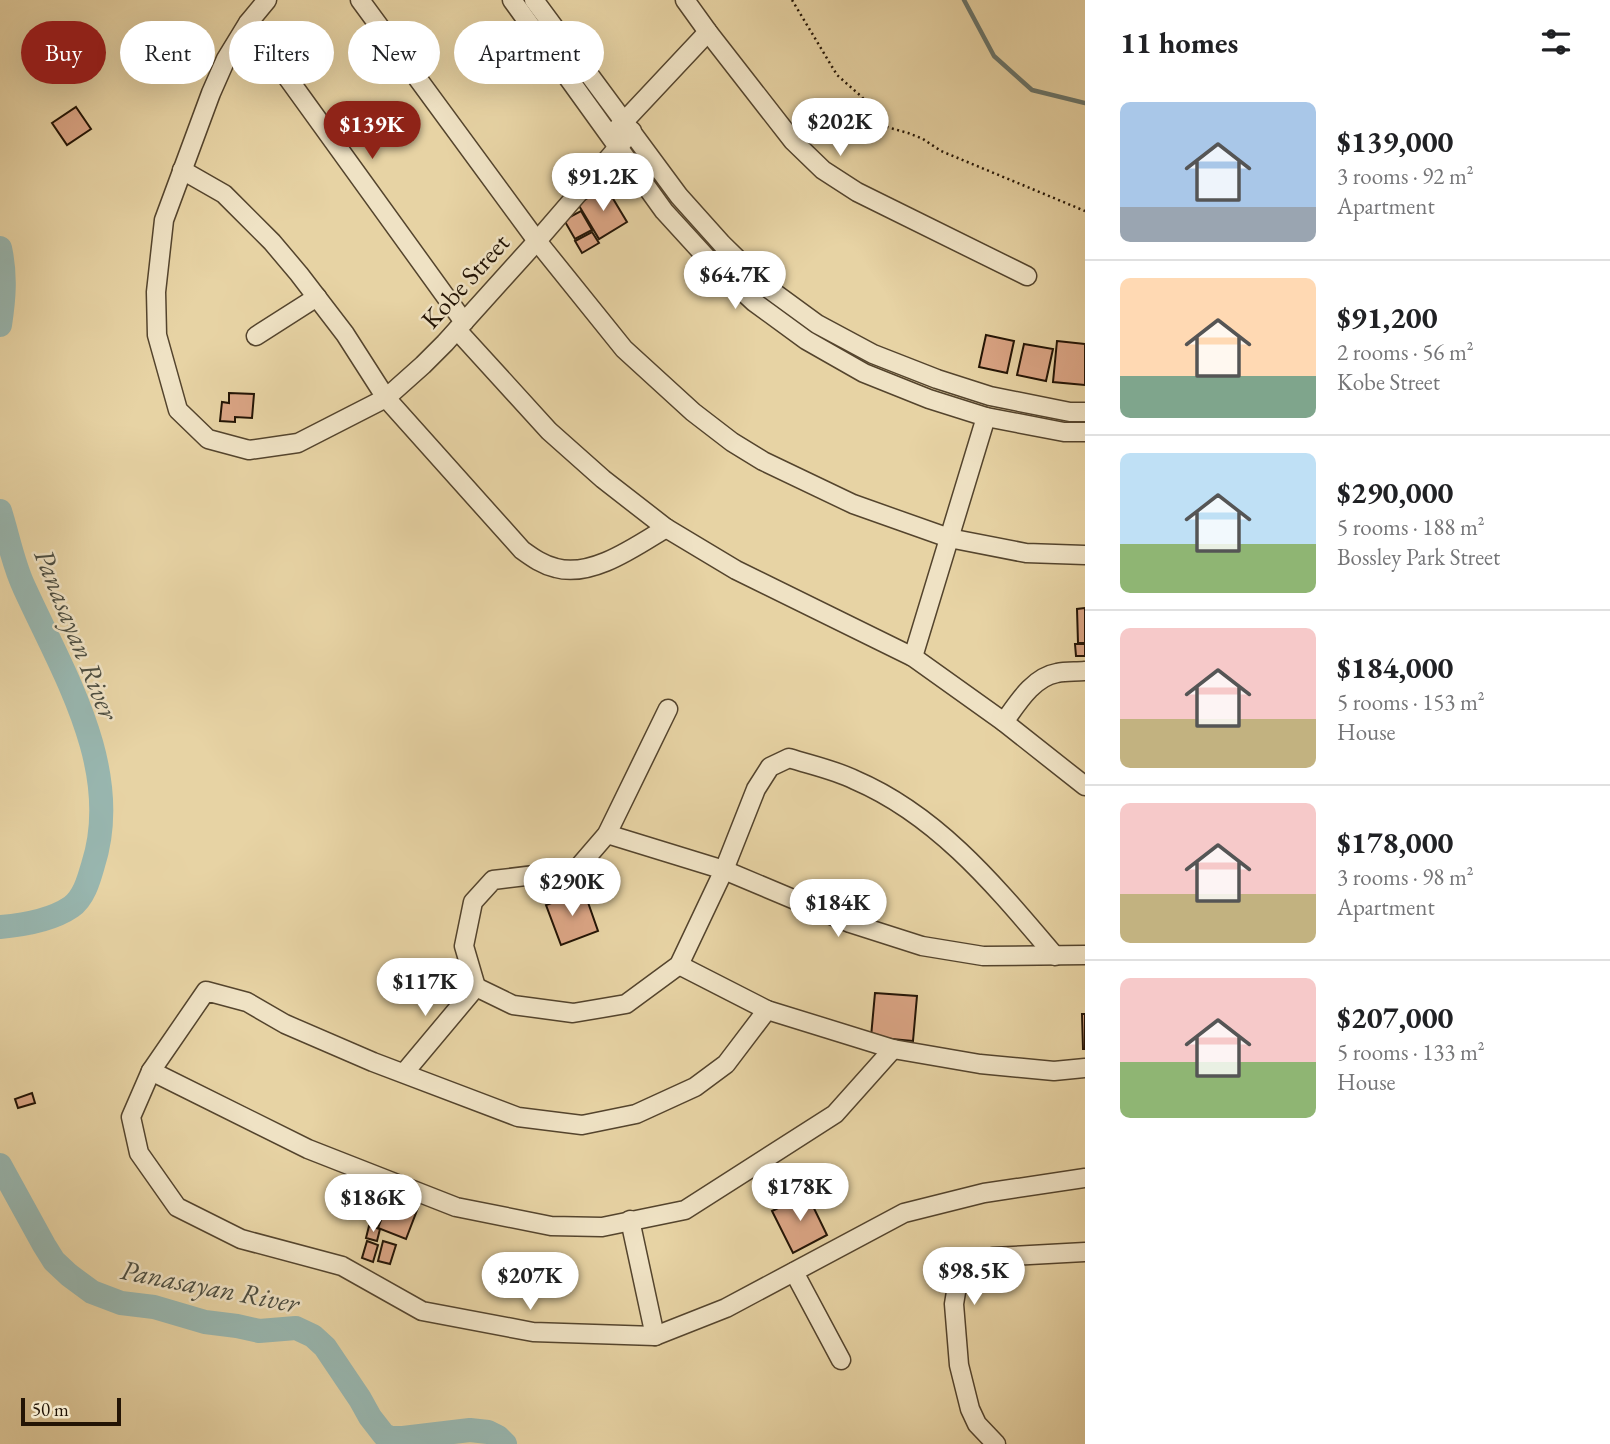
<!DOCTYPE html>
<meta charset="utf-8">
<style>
:root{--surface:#fff;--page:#f6f6f6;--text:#202124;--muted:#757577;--line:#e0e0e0;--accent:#8f2418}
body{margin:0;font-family:"EB Garamond",serif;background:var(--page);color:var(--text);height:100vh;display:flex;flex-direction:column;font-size:26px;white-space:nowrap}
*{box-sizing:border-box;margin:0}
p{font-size:23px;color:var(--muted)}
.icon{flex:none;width:38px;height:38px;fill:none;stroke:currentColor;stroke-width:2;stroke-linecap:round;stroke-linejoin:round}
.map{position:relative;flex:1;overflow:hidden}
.panel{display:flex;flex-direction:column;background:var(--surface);width:525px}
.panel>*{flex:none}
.top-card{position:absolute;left:21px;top:21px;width:665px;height:63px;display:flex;gap:14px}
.scale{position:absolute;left:21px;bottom:18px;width:100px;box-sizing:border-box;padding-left:7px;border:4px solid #231405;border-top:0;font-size:19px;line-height:24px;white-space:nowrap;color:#231405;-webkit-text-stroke:5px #efe2c4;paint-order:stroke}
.price{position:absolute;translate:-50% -60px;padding:0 16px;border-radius:24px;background:#fff;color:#222;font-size:23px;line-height:46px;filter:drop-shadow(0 2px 4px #0008)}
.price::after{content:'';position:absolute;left:50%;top:42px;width:21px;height:16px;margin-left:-10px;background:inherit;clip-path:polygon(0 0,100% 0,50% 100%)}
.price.current{background:var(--accent);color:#fff}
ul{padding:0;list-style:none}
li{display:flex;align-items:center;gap:21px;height:175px;padding:0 35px}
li+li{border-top:2px solid var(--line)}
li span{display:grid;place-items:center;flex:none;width:196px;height:140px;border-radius:10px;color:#555}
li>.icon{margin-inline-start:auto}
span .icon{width:84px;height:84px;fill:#fffc;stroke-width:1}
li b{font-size:30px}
h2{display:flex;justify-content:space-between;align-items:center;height:84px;padding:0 35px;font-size:30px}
.pill{padding:0 24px;border-radius:32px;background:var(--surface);box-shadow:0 7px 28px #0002;font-size:24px;line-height:63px}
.pill.current{background:var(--accent);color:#fff}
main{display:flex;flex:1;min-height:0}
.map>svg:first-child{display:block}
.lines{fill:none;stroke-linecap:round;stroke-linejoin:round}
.stream{stroke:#69756b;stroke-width:4.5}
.river{stroke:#98b6af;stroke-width:24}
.building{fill:#dba585;stroke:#231405;stroke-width:2}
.minor-casing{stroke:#54442d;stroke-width:21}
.path{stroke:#231405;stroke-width:2.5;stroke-dasharray:2 3.5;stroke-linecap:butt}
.minor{stroke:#efe2c4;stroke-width:18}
.labels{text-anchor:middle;stroke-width:5;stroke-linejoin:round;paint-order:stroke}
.street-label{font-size:26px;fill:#231405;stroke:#efe2c4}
.water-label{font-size:28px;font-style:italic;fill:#4c4d40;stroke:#efe2c4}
</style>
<main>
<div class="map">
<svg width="1085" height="1444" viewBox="0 0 1085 1444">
<rect width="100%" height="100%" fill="#e7d3a4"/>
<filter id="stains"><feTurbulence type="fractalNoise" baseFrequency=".00286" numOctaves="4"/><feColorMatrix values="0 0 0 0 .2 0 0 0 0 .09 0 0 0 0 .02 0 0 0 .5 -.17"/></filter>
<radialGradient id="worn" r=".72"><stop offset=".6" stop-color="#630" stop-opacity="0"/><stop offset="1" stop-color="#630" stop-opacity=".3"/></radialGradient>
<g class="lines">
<polyline class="stream" points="964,0 994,56 1032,90 1085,103"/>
<g class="river">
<path d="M 0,248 C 6,275 4,299 0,325"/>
<path d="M 0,511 C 8,536 13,564 24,587 C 62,671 124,769 93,865 C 89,879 84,898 71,907 C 52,920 23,925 0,927"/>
<polyline points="0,1165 44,1245 54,1261 69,1275 92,1292 121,1303 154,1307 205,1322 237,1326 259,1331 296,1328 313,1336 325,1347 360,1399 370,1417 384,1435 391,1438 403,1438 470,1430 488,1432 498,1437 505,1444"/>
</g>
</g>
<g class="building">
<polygon points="76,107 91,129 67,145 52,123"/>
<polygon points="606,187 627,222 599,239 578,204"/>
<polygon points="581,211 592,230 575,239 564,220"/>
<polygon points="592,232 599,243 582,253 575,241"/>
<polygon points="986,335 1014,341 1007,373 979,367"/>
<polygon points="1057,341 1085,344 1085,385 1053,382"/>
<polygon points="1024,344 1053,349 1046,381 1017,375"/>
<polygon points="229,393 254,394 252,418 235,417 235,422 220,421 222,402 229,403"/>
<polygon points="1085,608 1085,643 1078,643 1077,609"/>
<polygon points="1075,644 1085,644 1085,656 1076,656"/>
<polygon points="584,891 598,931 561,945 546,905"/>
<polygon points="875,993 917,996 913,1041 871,1037"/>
<polygon points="1082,1014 1085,1014 1085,1049 1083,1049"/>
<polygon points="32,1093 35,1103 18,1108 15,1099"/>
<polygon points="391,1194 419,1205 406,1239 378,1228"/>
<polygon points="807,1194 827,1235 793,1253 772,1211"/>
<polygon points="369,1226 380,1229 377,1241 366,1238"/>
<polygon points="367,1241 378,1245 373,1262 362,1258"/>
<polygon points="383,1241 396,1245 390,1264 378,1261"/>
</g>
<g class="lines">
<g class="minor-casing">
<g id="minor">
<polyline points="267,0 248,23 226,59 211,93 164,220 156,292 157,335 178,410 208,439 249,450 298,443 386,398 423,365 445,343 537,241 632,131"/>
<polyline points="360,0 537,241 624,349 693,412 732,442 763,461 853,504 949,538 1026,553 1085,555"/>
<polyline points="512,0 664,211 707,258 754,302 806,340 864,373 929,399 986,417 1064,432 1085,432"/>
<polyline points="534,0 679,196 722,244 765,286 817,324 873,354 937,379 990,396 1070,412 1085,412"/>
<polyline points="685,0 708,32 793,141 823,170 857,192 1027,276"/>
<polyline points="248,23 464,322"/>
<polyline points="617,129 708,32"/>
<path d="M 182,170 L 224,194 L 272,242 L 299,274 L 345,334 L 386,398 L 522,550 C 533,558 543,565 556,568 C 592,578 636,546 666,528"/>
<polyline points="457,330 549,431 603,479 666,528 736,570 913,657 1004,722 1085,786"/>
<polyline points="256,336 317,297"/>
<polyline points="913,657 986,417"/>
<path d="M 1004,722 C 1017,704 1033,677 1057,673 C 1066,671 1076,672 1085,671"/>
<polyline points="607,834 724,870 850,923 922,946 983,956 1085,955"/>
<polyline points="679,965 767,1010 893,1049 980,1064 1054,1071 1085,1068"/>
<path d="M 476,987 L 513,1005 L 573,1013 L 626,1004 L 679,965 L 724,870 L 756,789 L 770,767 L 789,758 C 811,765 835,770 855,780 C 939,816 997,888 1055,956"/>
<polyline points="476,987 464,946 473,902 493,880 576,870 607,834 668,709"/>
<polyline points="767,1010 726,1064 695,1087 636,1114 582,1125 518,1117 373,1062 285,1024 247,1002 206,991 151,1071 131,1117 139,1153 177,1207 241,1239 342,1266 422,1311 533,1332 655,1336 726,1308 904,1213 984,1193 1085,1178"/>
<polyline points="151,1071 308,1149 456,1207 551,1226 602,1227 685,1210 835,1114 893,1049"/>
<polyline points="404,1073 476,987"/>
<polyline points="630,1220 655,1336"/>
<polyline points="794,1272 841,1360"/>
<polyline points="996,1444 977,1424 970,1409 959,1365 954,1304 956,1292 960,1280 973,1266 993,1257 1085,1252"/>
</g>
</g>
<polyline class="path" points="792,0 837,75 862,97 880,121 887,127 908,133 923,139 941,151 1085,211"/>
<use href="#minor" class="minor"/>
</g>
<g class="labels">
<g class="street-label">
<text transform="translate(465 281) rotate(-48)" y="9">Kobe Street</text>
</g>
<g class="water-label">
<text transform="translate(77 634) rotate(68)" y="10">Panasayan River</text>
<text transform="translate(210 1286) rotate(11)" y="10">Panasayan River</text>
</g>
</g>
<rect width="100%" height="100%" filter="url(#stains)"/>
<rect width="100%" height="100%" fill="url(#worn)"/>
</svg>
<div class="scale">50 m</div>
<b class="price" style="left:840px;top:158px">$202K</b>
<b class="price current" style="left:372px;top:161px">$139K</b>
<b class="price" style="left:603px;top:213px">$91.2K</b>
<b class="price" style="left:735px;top:311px">$64.7K</b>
<b class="price" style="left:572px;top:918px">$290K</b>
<b class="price" style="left:838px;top:939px">$184K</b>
<b class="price" style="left:425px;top:1018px">$117K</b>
<b class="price" style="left:800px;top:1223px">$178K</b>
<b class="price" style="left:373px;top:1234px">$186K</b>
<b class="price" style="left:974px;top:1307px">$98.5K</b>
<b class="price" style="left:530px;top:1312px">$207K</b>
<div class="top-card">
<a class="pill current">Buy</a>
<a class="pill">Rent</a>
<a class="pill">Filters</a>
<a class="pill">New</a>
<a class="pill">Apartment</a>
</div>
</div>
<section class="panel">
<h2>11 homes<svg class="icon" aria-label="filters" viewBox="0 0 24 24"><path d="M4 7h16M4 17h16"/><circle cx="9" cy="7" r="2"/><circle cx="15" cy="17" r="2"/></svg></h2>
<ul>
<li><span style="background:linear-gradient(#a9c7e8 75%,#9aa5b1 0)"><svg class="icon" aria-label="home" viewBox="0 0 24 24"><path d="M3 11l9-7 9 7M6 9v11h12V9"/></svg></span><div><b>$139,000</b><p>3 rooms · 92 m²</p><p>Apartment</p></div></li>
<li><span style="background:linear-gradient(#ffd9b3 70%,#7fa58c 0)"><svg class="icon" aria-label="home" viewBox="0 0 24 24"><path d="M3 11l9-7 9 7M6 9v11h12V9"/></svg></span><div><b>$91,200</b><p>2 rooms · 56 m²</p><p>Kobe Street</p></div></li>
<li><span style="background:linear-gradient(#bfe0f5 65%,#8fb573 0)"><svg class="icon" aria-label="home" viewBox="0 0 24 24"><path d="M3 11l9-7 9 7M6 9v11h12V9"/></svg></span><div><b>$290,000</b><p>5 rooms · 188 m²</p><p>Bossley Park Street</p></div></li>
<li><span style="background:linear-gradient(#f6c9c9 65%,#c2b280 0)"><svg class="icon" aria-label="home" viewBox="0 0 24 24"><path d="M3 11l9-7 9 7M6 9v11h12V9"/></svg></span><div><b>$184,000</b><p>5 rooms · 153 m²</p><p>House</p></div></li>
<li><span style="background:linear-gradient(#f6c9c9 65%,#c2b280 0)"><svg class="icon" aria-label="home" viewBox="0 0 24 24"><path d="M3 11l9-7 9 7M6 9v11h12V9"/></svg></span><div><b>$178,000</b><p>3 rooms · 98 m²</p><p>Apartment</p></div></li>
<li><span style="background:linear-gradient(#f6c9c9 60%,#8fb573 0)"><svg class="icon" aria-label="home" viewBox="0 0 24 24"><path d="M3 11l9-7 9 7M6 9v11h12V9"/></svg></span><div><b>$207,000</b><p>5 rooms · 133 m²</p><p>House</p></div></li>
</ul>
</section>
</main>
